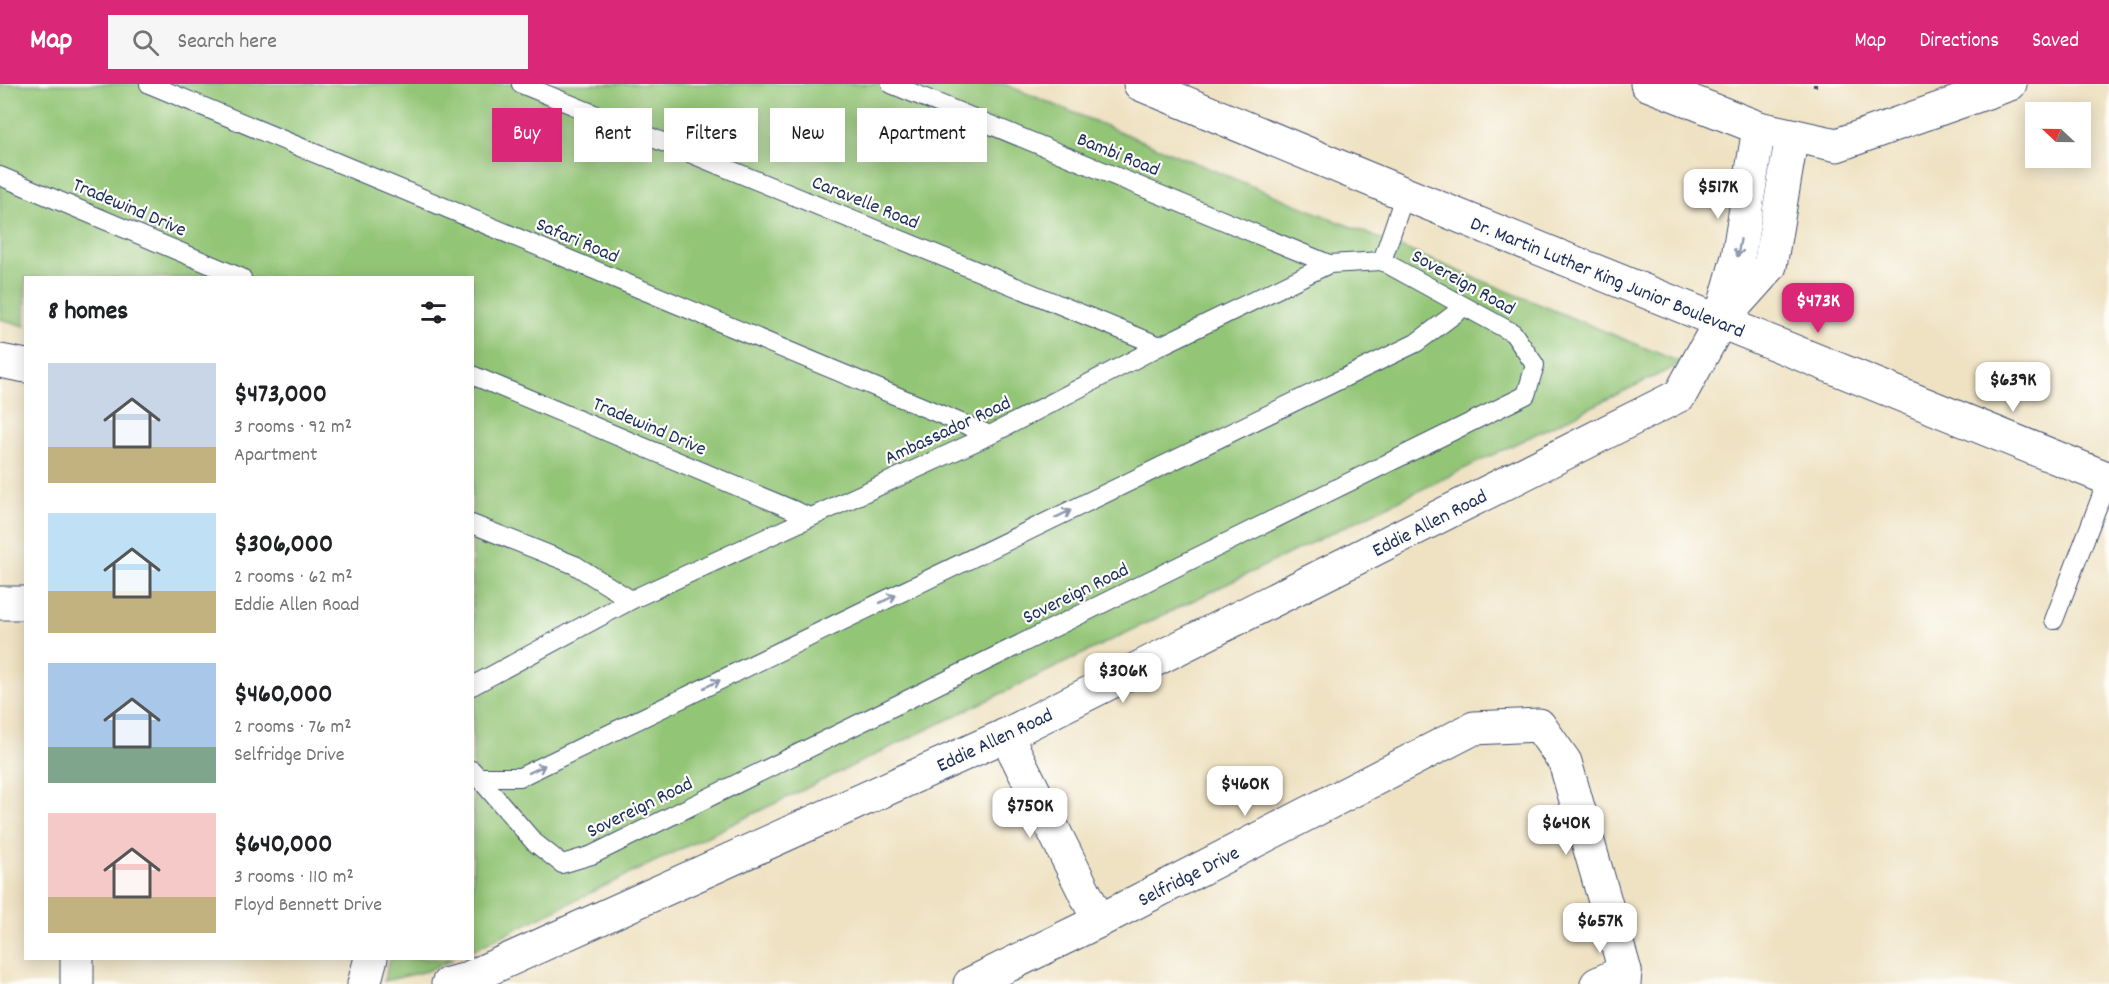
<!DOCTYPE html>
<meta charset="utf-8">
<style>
:root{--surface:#fff;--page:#f6f6f6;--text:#202124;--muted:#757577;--accent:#db2777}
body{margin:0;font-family:Dekko,sans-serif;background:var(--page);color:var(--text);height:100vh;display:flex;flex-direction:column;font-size:22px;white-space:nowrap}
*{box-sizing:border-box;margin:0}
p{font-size:20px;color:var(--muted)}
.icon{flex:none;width:33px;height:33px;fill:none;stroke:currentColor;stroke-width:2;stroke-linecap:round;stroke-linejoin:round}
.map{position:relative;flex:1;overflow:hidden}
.details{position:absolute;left:24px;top:192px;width:450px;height:684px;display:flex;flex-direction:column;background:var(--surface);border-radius:0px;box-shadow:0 3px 15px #0003}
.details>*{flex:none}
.top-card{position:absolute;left:492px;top:24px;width:570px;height:54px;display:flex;gap:12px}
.needle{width:39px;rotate:292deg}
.tools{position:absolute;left:2025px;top:18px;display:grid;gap:12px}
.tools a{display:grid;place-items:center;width:66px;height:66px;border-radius:0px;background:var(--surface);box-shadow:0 3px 15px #0003;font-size:30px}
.price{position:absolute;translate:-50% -51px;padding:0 14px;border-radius:12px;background:#fff;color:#222;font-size:20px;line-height:39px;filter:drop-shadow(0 2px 3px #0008)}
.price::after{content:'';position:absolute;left:50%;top:36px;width:18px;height:14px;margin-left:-9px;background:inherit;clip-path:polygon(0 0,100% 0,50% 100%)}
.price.selected{background:var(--accent);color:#fff}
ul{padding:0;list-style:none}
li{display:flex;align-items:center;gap:18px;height:150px;padding:0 24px}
li span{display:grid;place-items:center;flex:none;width:168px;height:120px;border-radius:0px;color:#555}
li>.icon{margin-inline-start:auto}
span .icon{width:72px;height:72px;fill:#fffc;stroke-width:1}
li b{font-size:26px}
h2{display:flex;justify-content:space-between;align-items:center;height:72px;padding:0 24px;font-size:26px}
.chip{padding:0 21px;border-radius:0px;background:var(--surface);box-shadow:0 3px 15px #0003;font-size:21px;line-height:54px}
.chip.selected{background:var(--accent);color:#fff}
header{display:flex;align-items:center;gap:36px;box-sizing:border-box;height:84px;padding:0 30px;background:var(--accent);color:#fff}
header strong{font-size:28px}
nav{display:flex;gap:33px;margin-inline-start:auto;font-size:21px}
.search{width:420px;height:54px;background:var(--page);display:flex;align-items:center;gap:15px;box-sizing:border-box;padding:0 21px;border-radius:0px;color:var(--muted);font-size:22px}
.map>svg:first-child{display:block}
.green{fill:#93c576;stroke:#577a6a;stroke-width:1.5}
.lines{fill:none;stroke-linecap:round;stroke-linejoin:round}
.service-casing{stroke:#3b4a6d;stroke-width:20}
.minor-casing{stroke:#3b4a6d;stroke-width:35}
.tertiary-casing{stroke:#3b4a6d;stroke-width:35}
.path{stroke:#3b4a6d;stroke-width:4;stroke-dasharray:4.5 4.5;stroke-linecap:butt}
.service{stroke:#fff;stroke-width:18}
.minor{stroke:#fff;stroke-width:33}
.tertiary{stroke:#fff;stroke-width:33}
.oneway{stroke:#8d97ae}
.labels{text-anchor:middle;stroke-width:4.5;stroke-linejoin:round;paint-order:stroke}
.street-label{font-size:20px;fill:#1b2f5e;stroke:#fdfcf7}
</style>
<header>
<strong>Map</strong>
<div class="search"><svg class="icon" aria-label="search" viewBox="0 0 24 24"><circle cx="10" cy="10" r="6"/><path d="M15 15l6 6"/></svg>Search here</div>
<nav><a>Map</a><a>Directions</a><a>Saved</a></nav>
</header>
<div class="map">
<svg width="2109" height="900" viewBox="0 0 2109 900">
<rect width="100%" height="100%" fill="#fdfcf7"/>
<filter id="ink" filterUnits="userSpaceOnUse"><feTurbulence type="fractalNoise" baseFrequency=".0167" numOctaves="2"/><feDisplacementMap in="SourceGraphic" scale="12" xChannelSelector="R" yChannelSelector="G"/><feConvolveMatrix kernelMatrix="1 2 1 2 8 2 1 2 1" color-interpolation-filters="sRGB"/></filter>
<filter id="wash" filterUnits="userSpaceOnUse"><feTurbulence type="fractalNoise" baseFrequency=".008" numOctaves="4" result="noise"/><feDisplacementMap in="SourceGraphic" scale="24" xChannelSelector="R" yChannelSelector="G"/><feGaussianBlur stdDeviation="1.35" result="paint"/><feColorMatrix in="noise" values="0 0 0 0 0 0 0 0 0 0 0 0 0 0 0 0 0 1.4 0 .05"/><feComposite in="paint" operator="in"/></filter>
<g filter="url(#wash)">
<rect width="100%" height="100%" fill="#efe2c3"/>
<g class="green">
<polygon points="0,0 1004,0 1682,279 473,866 472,194 26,194 25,242 0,235"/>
<polygon points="390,875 390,874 454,875 427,887 384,897"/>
</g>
</g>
<g filter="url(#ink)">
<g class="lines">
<g class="service-casing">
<g id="service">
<polyline points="149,0 990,351"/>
<polyline points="521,0 1160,262"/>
<polyline points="891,0 1329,180"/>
<polyline points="0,92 242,194"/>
<polyline points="472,291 810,433"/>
<polyline points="472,440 575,481 631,516"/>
<polyline points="2054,536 2108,395"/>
<polyline points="472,602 631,516 990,351 1160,262 1329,180 1382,177 1405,110"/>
<polyline points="472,686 534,758 562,780 592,771 1526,311 1535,281 1513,249 1382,177"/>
<polyline points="480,693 520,693 1416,259 1464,223"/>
</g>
</g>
<g class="minor-casing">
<g id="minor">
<polyline points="1647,0 1759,44 1837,61 2010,0"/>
<polyline points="1722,230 1738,173 1759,44"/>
<polyline points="1720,238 1770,182 1792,51"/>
<polyline points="0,277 26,282"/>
<polyline points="0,519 26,519"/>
<polyline points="1006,651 1099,837"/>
<polyline points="77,900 77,874"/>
<polyline points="364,900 371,874"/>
<polyline points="970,900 1099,837 1474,644 1539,641 1565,678 1625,887 1624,900"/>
<polyline points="1597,900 1625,887"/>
</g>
</g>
<g class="tertiary-casing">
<g id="tertiary">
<polyline points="1140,0 1405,110 2109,395"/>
<polyline points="448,900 464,896 1006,651 1680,311 1720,238"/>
</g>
</g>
<polyline class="path" points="1815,3 1815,0"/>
<use href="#service" class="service"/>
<use href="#minor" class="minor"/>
<use href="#tertiary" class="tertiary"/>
</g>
<defs><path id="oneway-shaft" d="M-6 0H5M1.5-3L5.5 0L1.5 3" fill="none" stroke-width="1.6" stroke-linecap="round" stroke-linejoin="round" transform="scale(1.5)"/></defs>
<g class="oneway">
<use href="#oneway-shaft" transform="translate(1739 164) rotate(100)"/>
<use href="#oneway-shaft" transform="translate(1063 430) rotate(-26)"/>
<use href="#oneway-shaft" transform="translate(888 515) rotate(-26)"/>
<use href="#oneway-shaft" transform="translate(712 600) rotate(-26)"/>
<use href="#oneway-shaft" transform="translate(537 685) rotate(-26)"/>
</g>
</g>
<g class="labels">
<g class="street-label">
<text transform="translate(1119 69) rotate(22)" y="7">Bambi Road</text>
<text transform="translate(866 117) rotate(22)" y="7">Caravelle Road</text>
<text transform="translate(130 122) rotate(23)" y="7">Tradewind Drive</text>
<text transform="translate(578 155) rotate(23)" y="7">Safari Road</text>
<text transform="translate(1608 192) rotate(22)" y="7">Dr. Martin Luther King Junior Boulevard</text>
<text transform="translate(1464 197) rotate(29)" y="7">Sovereign Road</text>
<text transform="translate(650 341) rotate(23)" y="7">Tradewind Drive</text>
<text transform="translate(947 345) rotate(-25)" y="7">Ambassador Road</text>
<text transform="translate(1429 438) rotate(-27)" y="7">Eddie Allen Road</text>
<text transform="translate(1075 508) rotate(-26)" y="7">Sovereign Road</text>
<text transform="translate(994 655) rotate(-25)" y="7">Eddie Allen Road</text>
<text transform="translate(639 722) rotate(-26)" y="7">Sovereign Road</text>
<text transform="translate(1188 791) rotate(-27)" y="7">Selfridge Drive</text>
</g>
</g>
</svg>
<div class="tools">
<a><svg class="needle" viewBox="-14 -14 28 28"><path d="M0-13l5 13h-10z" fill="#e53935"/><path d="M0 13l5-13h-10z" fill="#757577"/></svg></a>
</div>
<b class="price" style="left:1718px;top:136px">$517K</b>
<b class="price selected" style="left:1818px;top:250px">$473K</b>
<b class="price" style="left:2013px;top:329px">$639K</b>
<b class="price" style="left:1123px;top:620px">$306K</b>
<b class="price" style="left:1245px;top:733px">$460K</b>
<b class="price" style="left:1030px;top:755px">$750K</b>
<b class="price" style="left:1566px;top:772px">$640K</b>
<b class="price" style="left:1600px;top:870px">$657K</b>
<div class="top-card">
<a class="chip selected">Buy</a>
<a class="chip">Rent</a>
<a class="chip">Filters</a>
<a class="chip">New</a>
<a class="chip">Apartment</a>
</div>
<section class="details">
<h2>8 homes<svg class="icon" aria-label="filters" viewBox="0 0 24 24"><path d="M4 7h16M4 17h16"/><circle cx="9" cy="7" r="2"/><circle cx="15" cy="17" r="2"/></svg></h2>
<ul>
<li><span style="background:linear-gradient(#c9d6e8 70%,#c2b280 0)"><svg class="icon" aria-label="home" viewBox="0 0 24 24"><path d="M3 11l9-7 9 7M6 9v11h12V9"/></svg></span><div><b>$473,000</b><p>3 rooms · 92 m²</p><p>Apartment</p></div></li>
<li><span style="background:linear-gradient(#bfe0f5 65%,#c2b280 0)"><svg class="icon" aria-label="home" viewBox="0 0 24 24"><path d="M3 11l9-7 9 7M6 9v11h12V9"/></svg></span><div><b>$306,000</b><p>2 rooms · 62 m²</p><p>Eddie Allen Road</p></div></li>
<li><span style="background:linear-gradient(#a9c7e8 70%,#7fa58c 0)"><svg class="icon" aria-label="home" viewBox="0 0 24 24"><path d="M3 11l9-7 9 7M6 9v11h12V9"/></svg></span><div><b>$460,000</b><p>2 rooms · 76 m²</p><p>Selfridge Drive</p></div></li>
<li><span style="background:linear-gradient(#f6c9c9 70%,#c2b280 0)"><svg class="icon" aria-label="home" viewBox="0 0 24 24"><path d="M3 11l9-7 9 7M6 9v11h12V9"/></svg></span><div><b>$640,000</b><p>3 rooms · 110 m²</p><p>Floyd Bennett Drive</p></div></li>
</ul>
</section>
</div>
